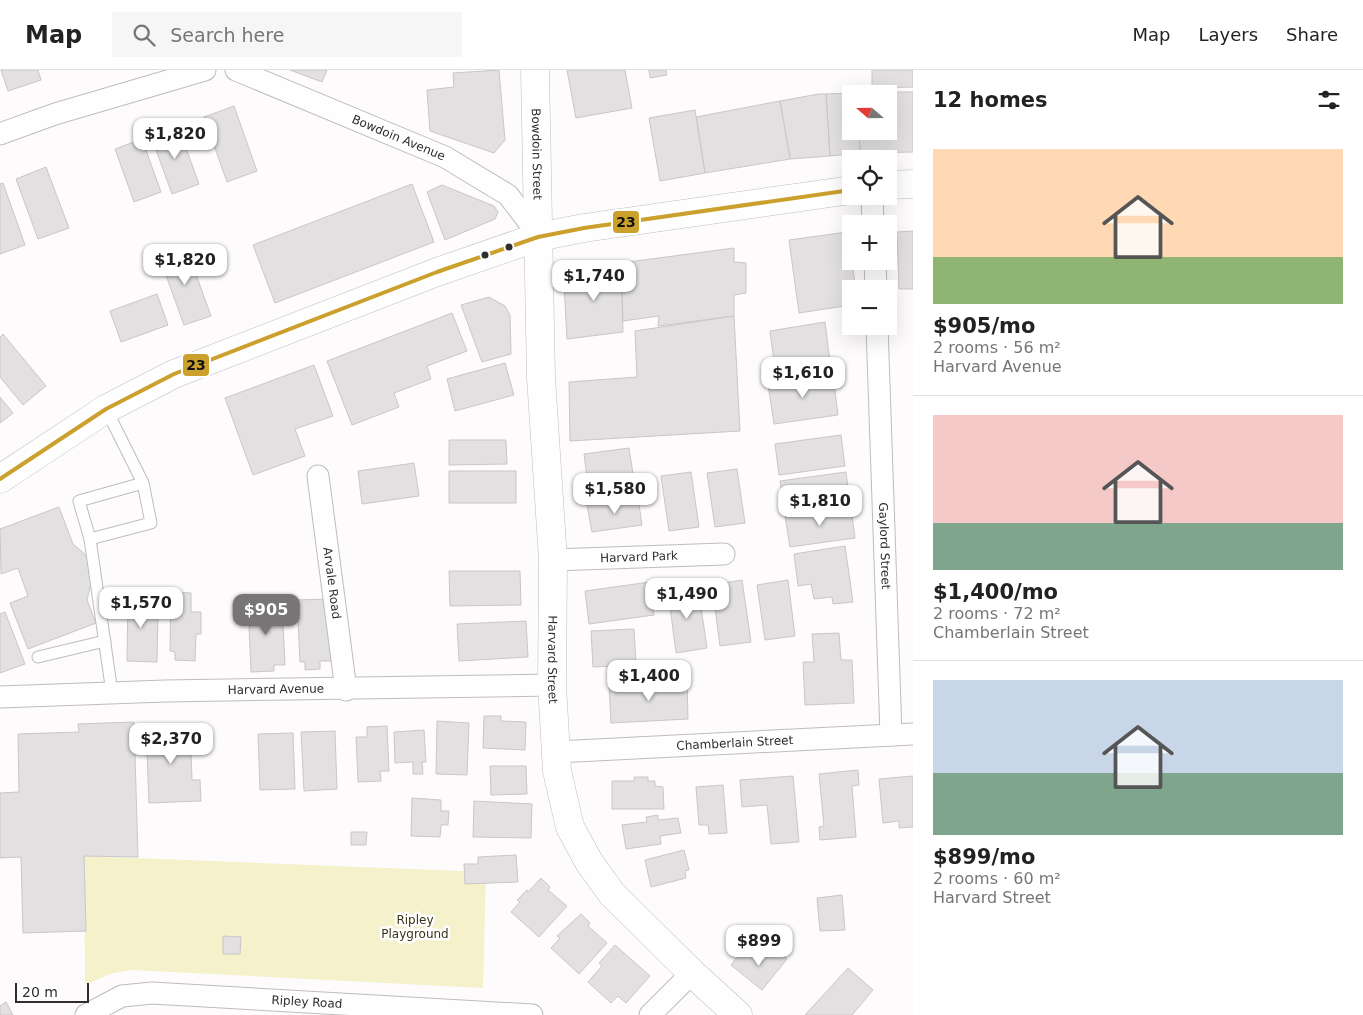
<!DOCTYPE html>
<meta charset="utf-8">
<style>
:root{--surface:#fff;--page:#f6f6f6;--text:#222;--muted:#767676;--line:#e0e0e0;--accent:#787577}
body{margin:0;font-family:"DejaVu Sans",sans-serif;background:var(--page);color:var(--text);height:100vh;display:flex;flex-direction:column;font-size:19px;white-space:nowrap}
*{box-sizing:border-box;margin:0}
p{font-size:16px;color:var(--muted)}
.icon{flex:none;width:28px;height:28px;fill:none;stroke:currentColor;stroke-width:2;stroke-linecap:round;stroke-linejoin:round}
.map{position:relative;flex:1;overflow:hidden}
.drawer{display:flex;flex-direction:column;background:var(--surface);width:450px}
.drawer>*{flex:none}
.needle{width:32px;rotate:290deg}
.tools{position:absolute;left:842px;top:15px;display:grid;gap:10px}
.tools a{display:grid;place-items:center;width:55px;height:55px;border-radius:0px;background:var(--surface);box-shadow:0 5px 20px #0002;font-size:25px}
.scale{position:absolute;left:15px;bottom:12px;width:74px;box-sizing:border-box;padding-left:5px;border:2px solid #302d2f;border-top:0;font-size:14px;line-height:18px;white-space:nowrap;color:#302d2f;-webkit-text-stroke:4px #fff;paint-order:stroke}
.price{position:absolute;translate:-50% -42px;padding:0 11px;border-radius:10px;background:#fff;color:#222;font-size:16px;line-height:32px;filter:drop-shadow(0 1px 2px #0008)}
.price::after{content:'';position:absolute;left:50%;top:30px;width:15px;height:11px;margin-left:-8px;background:inherit;clip-path:polygon(0 0,100% 0,50% 100%)}
.price.current{background:var(--accent);color:#fff}
ul{padding:0;list-style:none}
li{display:grid;align-content:center;gap:10px;height:265px;padding:0 20px}
li+li{border-top:1px solid var(--line)}
li span{display:grid;place-items:center;height:155px;border-radius:0px;color:#555}
li>.icon{margin-inline-start:auto}
span .icon{width:90px;height:90px;fill:#fffc;stroke-width:1}
li b{font-size:21px}
h2{display:flex;justify-content:space-between;align-items:center;height:60px;padding:0 20px;font-size:21px}
header{display:flex;align-items:center;gap:30px;box-sizing:border-box;height:70px;padding:0 25px;background:var(--surface);border-bottom:1px solid var(--line)}
header strong{font-size:24px}
nav{display:flex;gap:28px;margin-inline-start:auto;font-size:18px}
.search{width:350px;height:45px;background:var(--page);display:flex;align-items:center;gap:12px;box-sizing:border-box;padding:0 18px;border-radius:0px;color:var(--muted);font-size:19px}
main{display:flex;flex:1;min-height:0}
.map>svg:first-child{display:block}
.green{fill:#f5f1ca}
.building{fill:#e3e0e2;stroke:#c9c6c8}
.lines{fill:none;stroke-linecap:round;stroke-linejoin:round}
.service-casing{stroke:#bfbcbe;stroke-width:13}
.minor-casing{stroke:#bfbcbe;stroke-width:23}
.secondary-casing{stroke:#bfbcbe;stroke-width:29}
.service{stroke:#fffeff;stroke-width:11}
.minor{stroke:#fffeff;stroke-width:21}
.secondary{stroke:#fffeff;stroke-width:28}
.bus-1-casing{stroke:#fff;stroke-width:8}
.bus-1{stroke:#cba02d;stroke-width:4}
.bus-dot{fill:#302d2f;stroke:#fff;stroke-width:2}
.labels{text-anchor:middle;stroke-width:5;stroke-linejoin:round;paint-order:stroke}
.street-label{font-size:12px;fill:#302d2f;stroke:#fff}
.park-label{font-size:12px;fill:#383515;stroke:#fff}
.line-badge{stroke:#fff;stroke-width:2}
.pale-badge-label{font-size:14px;text-anchor:middle;font-weight:bold;fill:#111}
</style>
<header>
<strong>Map</strong>
<div class="search"><svg class="icon" aria-label="search" viewBox="0 0 24 24"><circle cx="10" cy="10" r="6"/><path d="M15 15l6 6"/></svg>Search here</div>
<nav><a>Map</a><a>Layers</a><a>Share</a></nav>
</header>
<main>
<div class="map">
<svg width="913" height="945" viewBox="0 0 913 945">
<rect width="100%" height="100%" fill="#fefbfd"/>
<polygon class="green" points="84,786 486,802 483,918 132,900 110,904 85,915"/>
<g class="building">
<polygon points="1,0 38,0 41,10 8,21"/>
<polygon points="290,0 327,0 322,12"/>
<polygon points="499,0 505,70 494,83 430,61 427,20 454,17 453,3"/>
<polygon points="567,0 625,0 632,38 576,48"/>
<polygon points="649,0 666,0 667,5 650,8"/>
<polygon points="872,0 913,0 913,17 872,18"/>
<polygon points="864,22 913,22 913,82 860,83 859,61 889,61 889,24 856,24"/>
<polygon points="856,23 851,24 851,61 859,61 860,83 830,86 826,24"/>
<polygon points="819,24 826,24 830,86 790,89 780,31"/>
<polygon points="780,31 790,89 705,103 696,47"/>
<polygon points="234,36 257,101 227,112 204,47"/>
<polygon points="695,40 705,103 660,111 649,48"/>
<polygon points="178,56 199,114 172,124 151,66"/>
<polygon points="142,69 161,122 134,132 115,79"/>
<polygon points="46,97 69,158 38,169 16,109"/>
<polygon points="3,113 25,175 0,184 0,114"/>
<polygon points="412,114 434,172 275,233 253,175"/>
<polygon points="442,115 494,136 498,142 495,149 445,170 427,122"/>
<polygon points="913,161 913,219 899,219 897,162"/>
<polygon points="847,162 856,219 851,219 851,235 799,243 789,170"/>
<polygon points="186,177 211,246 184,255 159,186"/>
<polygon points="734,178 734,192 746,193 746,223 734,225 734,246 658,256 659,246 623,251 621,193"/>
<polygon points="621,193 623,262 567,269 564,214 575,199"/>
<polygon points="157,224 168,255 121,272 110,241"/>
<polygon points="489,227 505,236 510,245 511,284 482,292 461,235"/>
<polygon points="452,243 467,281 427,296 431,309 394,323 399,337 352,355 327,291"/>
<polygon points="734,246 740,361 570,371 569,312 637,307 635,261"/>
<polygon points="825,252 830,292 775,299 770,261"/>
<polygon points="3,264 46,316 23,335 0,307 0,267"/>
<polygon points="505,293 514,325 455,341 447,309"/>
<polygon points="314,295 333,346 295,359 305,386 253,405 225,328"/>
<polygon points="833,305 838,345 774,354 768,314"/>
<polygon points="0,327 13,343 0,353"/>
<polygon points="841,365 845,396 779,405 775,374"/>
<polygon points="449,370 506,370 507,394 449,395"/>
<polygon points="629,378 635,416 589,422 584,384"/>
<polygon points="414,393 419,426 362,434 358,401"/>
<polygon points="737,399 745,453 715,457 707,403"/>
<rect x="449" y="401" width="67" height="32"/>
<polygon points="691,402 699,457 669,461 661,406"/>
<polygon points="846,402 850,433 785,442 780,411"/>
<polygon points="638,428 642,455 592,462 587,435"/>
<polygon points="59,437 73,474 88,487 92,508 87,530 96,553 28,579 10,533 28,526 18,498 1,504 0,459"/>
<polygon points="851,437 855,468 790,477 785,446"/>
<polygon points="845,476 853,532 833,534 832,527 814,529 811,514 798,516 794,484"/>
<polygon points="449,501 520,501 521,535 450,536"/>
<polygon points="742,510 751,572 720,576 712,515"/>
<polygon points="788,510 795,566 765,570 757,515"/>
<polygon points="650,512 654,545 589,554 585,521"/>
<polygon points="698,517 707,578 676,583 668,521"/>
<polygon points="149,521 149,546 158,546 157,592 127,591 128,523"/>
<polygon points="171,522 191,523 191,542 201,542 201,564 196,564 195,591 175,590 175,582 170,581"/>
<polygon points="328,529 331,591 320,591 320,599 305,600 305,592 300,592 297,530"/>
<polygon points="282,532 285,595 274,595 274,601 251,602 248,534"/>
<polygon points="5,542 25,594 0,603 0,544"/>
<polygon points="526,551 528,587 459,591 457,554"/>
<polygon points="634,559 636,595 593,597 591,561"/>
<polygon points="839,563 841,590 852,590 854,633 805,635 803,592 814,592 812,564"/>
<polygon points="687,611 688,649 611,653 609,615"/>
<polygon points="484,646 501,646 501,651 526,652 525,680 483,678"/>
<polygon points="437,651 469,653 467,705 436,704"/>
<polygon points="134,652 138,787 84,786 86,861 23,863 21,787 0,788 0,723 19,722 18,664 79,662 78,654"/>
<polygon points="190,655 192,710 200,710 201,731 149,733 146,656"/>
<polygon points="387,656 389,701 380,701 381,711 358,712 356,667 367,667 367,657"/>
<polygon points="424,660 426,692 422,692 423,704 413,704 413,692 395,693 394,662"/>
<polygon points="335,661 337,719 304,721 301,662"/>
<polygon points="293,663 295,719 260,720 258,664"/>
<polygon points="490,696 526,696 527,724 491,725"/>
<polygon points="858,700 859,715 852,716 856,767 820,770 819,757 824,756 819,704"/>
<polygon points="793,706 799,772 771,774 767,735 742,737 740,710"/>
<polygon points="913,706 913,757 899,758 899,751 883,753 879,709"/>
<polygon points="634,707 648,707 648,711 655,711 655,716 663,717 664,739 612,739 612,711 634,711"/>
<polygon points="723,715 727,763 709,764 708,755 699,755 696,717"/>
<polygon points="412,728 441,730 441,741 449,741 448,755 441,755 440,767 411,766"/>
<polygon points="474,731 532,734 531,768 473,767"/>
<polygon points="658,745 658,750 678,748 681,763 660,766 661,774 626,779 622,755 647,752 646,747"/>
<polygon points="351,762 367,762 366,775 351,775"/>
<polygon points="684,780 689,800 685,801 686,808 651,817 645,790"/>
<polygon points="516,785 518,812 465,814 464,794 478,794 478,787"/>
<polygon points="541,808 550,817 548,820 567,836 539,867 511,842 520,832 517,830 527,820 528,822"/>
<polygon points="842,825 845,860 820,861 817,828"/>
<polygon points="581,844 590,853 588,856 607,873 579,904 551,878 560,868 557,866"/>
<polygon points="223,866 241,867 240,884 223,884"/>
<polygon points="615,875 650,906 626,933 618,926 611,933 588,912 602,896 599,893"/>
<polygon points="744,878 763,892 774,878 787,889 762,920 731,895"/>
<polygon points="848,898 873,920 852,945 805,945"/>
<polygon points="6,932 13,945 0,945 0,936"/>
</g>
<g class="lines">
<g class="service-casing">
<g id="service">
<polyline points="106,339 143,413 151,453 90,469 79,431 143,413"/>
<polyline points="90,469 112,623"/>
<polyline points="38,587 105,571"/>
</g>
</g>
<g class="minor-casing">
<g id="minor">
<path id="s1" d="M 236,0 L 445,87 L 508,125 L 540,167"/>
<polyline points="0,64 55,44 205,0"/>
<polyline points="872,126 873,154"/>
<polyline points="875,191 876,219"/>
<path id="s2" d="M 877,256 L 891,665"/>
<path id="s3" d="M 318,406 L 346,620"/>
<path id="s4" d="M 553,490 L 724,484"/>
<path id="s5" d="M 0,627 L 165,621 L 552,615"/>
<path id="s6" d="M 556,682 L 913,664"/>
<path id="s7" d="M 86,945 L 122,926 L 152,923 L 532,945"/>
<polyline points="650,945 692,903"/>
</g>
</g>
<g class="secondary-casing">
<g id="secondary">
<path id="s8" d="M 535,0 L 541,307 L 553,490 L 552,615 L 557,701 L 570,757 L 589,792 L 612,824 L 692,903 L 738,945"/>
<polyline points="889,115 913,114"/>
<polyline points="0,409 106,339 174,304 437,202 538,167 584,158 851,120"/>
</g>
</g>
<use href="#service" class="service"/>
<use href="#minor" class="minor"/>
<use href="#secondary" class="secondary"/>
<g class="bus-1-casing">
<polyline id="bus-1" points="0,409 106,339 174,304 437,202 538,167 584,158 851,120"/>
</g>
<use href="#bus-1" class="bus-1"/>
</g>
<g class="bus-dot">
<circle cx="509" cy="177" r="4.5"/>
<circle cx="485" cy="185" r="4.5"/>
</g>
<g class="labels">
<g class="street-label">
<text dy="4" stroke="none"><textPath href="#s1" startOffset="176">Bowdoin Avenue</textPath></text>
<text dy="4" stroke="none"><textPath href="#s8" startOffset="84">Bowdoin Street</textPath></text>
<text dy="4" stroke="none"><textPath href="#s2" startOffset="220">Gaylord Street</textPath></text>
<text dy="4" stroke="none"><textPath href="#s4" startOffset="86">Harvard Park</textPath></text>
<text dy="4" stroke="none"><textPath href="#s3" startOffset="108">Arvale Road</textPath></text>
<text dy="4" stroke="none"><textPath href="#s8" startOffset="590">Harvard Street</textPath></text>
<text dy="4" stroke="none"><textPath href="#s5" startOffset="276">Harvard Avenue</textPath></text>
<text dy="4" stroke="none"><textPath href="#s6" startOffset="179">Chamberlain Street</textPath></text>
<text dy="4" stroke="none"><textPath href="#s7" startOffset="226">Ripley Road</textPath></text>
</g>
<g class="park-label">
<text x="415" y="854">Ripley<tspan x="415" dy="14">Playground</tspan></text>
</g>
</g>
<g class="line-badge">
<rect x="612" y="140" width="28" height="24" rx="5" fill="#cba02d"/>
<rect x="182" y="283" width="28" height="24" rx="5" fill="#cba02d"/>
</g>
<g class="pale-badge-label">
<text x="626" y="157">23</text>
<text x="196" y="300">23</text>
</g>
</svg>
<div class="tools">
<a><svg class="needle" viewBox="-14 -14 28 28"><path d="M0-13l5 13h-10z" fill="#e53935"/><path d="M0 13l5-13h-10z" fill="#767676"/></svg></a>
<a><svg class="icon" aria-label="locate" viewBox="0 0 24 24"><circle cx="12" cy="12" r="6"/><path d="M12 2v4M12 18v4M2 12h4M18 12h4"/></svg></a>
<a>+</a>
<a>−</a>
</div>
<div class="scale">20 m</div>
<b class="price" style="left:175px;top:90px">$1,820</b>
<b class="price" style="left:185px;top:216px">$1,820</b>
<b class="price" style="left:594px;top:232px">$1,740</b>
<b class="price" style="left:803px;top:329px">$1,610</b>
<b class="price" style="left:615px;top:445px">$1,580</b>
<b class="price" style="left:820px;top:457px">$1,810</b>
<b class="price" style="left:687px;top:550px">$1,490</b>
<b class="price" style="left:141px;top:559px">$1,570</b>
<b class="price current" style="left:266px;top:566px">$905</b>
<b class="price" style="left:649px;top:632px">$1,400</b>
<b class="price" style="left:171px;top:695px">$2,370</b>
<b class="price" style="left:759px;top:897px">$899</b>
</div>
<section class="drawer">
<h2>12 homes<svg class="icon" aria-label="filters" viewBox="0 0 24 24"><path d="M4 7h16M4 17h16"/><circle cx="9" cy="7" r="2"/><circle cx="15" cy="17" r="2"/></svg></h2>
<ul>
<li><span style="background:linear-gradient(#ffd9b3 70%,#8fb573 0)"><svg class="icon" aria-label="home" viewBox="0 0 24 24"><path d="M3 11l9-7 9 7M6 9v11h12V9"/></svg></span><div><b>$905/mo</b><p>2 rooms · 56 m²</p><p>Harvard Avenue</p></div></li>
<li><span style="background:linear-gradient(#f6c9c9 70%,#7fa58c 0)"><svg class="icon" aria-label="home" viewBox="0 0 24 24"><path d="M3 11l9-7 9 7M6 9v11h12V9"/></svg></span><div><b>$1,400/mo</b><p>2 rooms · 72 m²</p><p>Chamberlain Street</p></div></li>
<li><span style="background:linear-gradient(#c9d6e8 60%,#7fa58c 0)"><svg class="icon" aria-label="home" viewBox="0 0 24 24"><path d="M3 11l9-7 9 7M6 9v11h12V9"/></svg></span><div><b>$899/mo</b><p>2 rooms · 60 m²</p><p>Harvard Street</p></div></li>
</ul>
</section>
</main>
